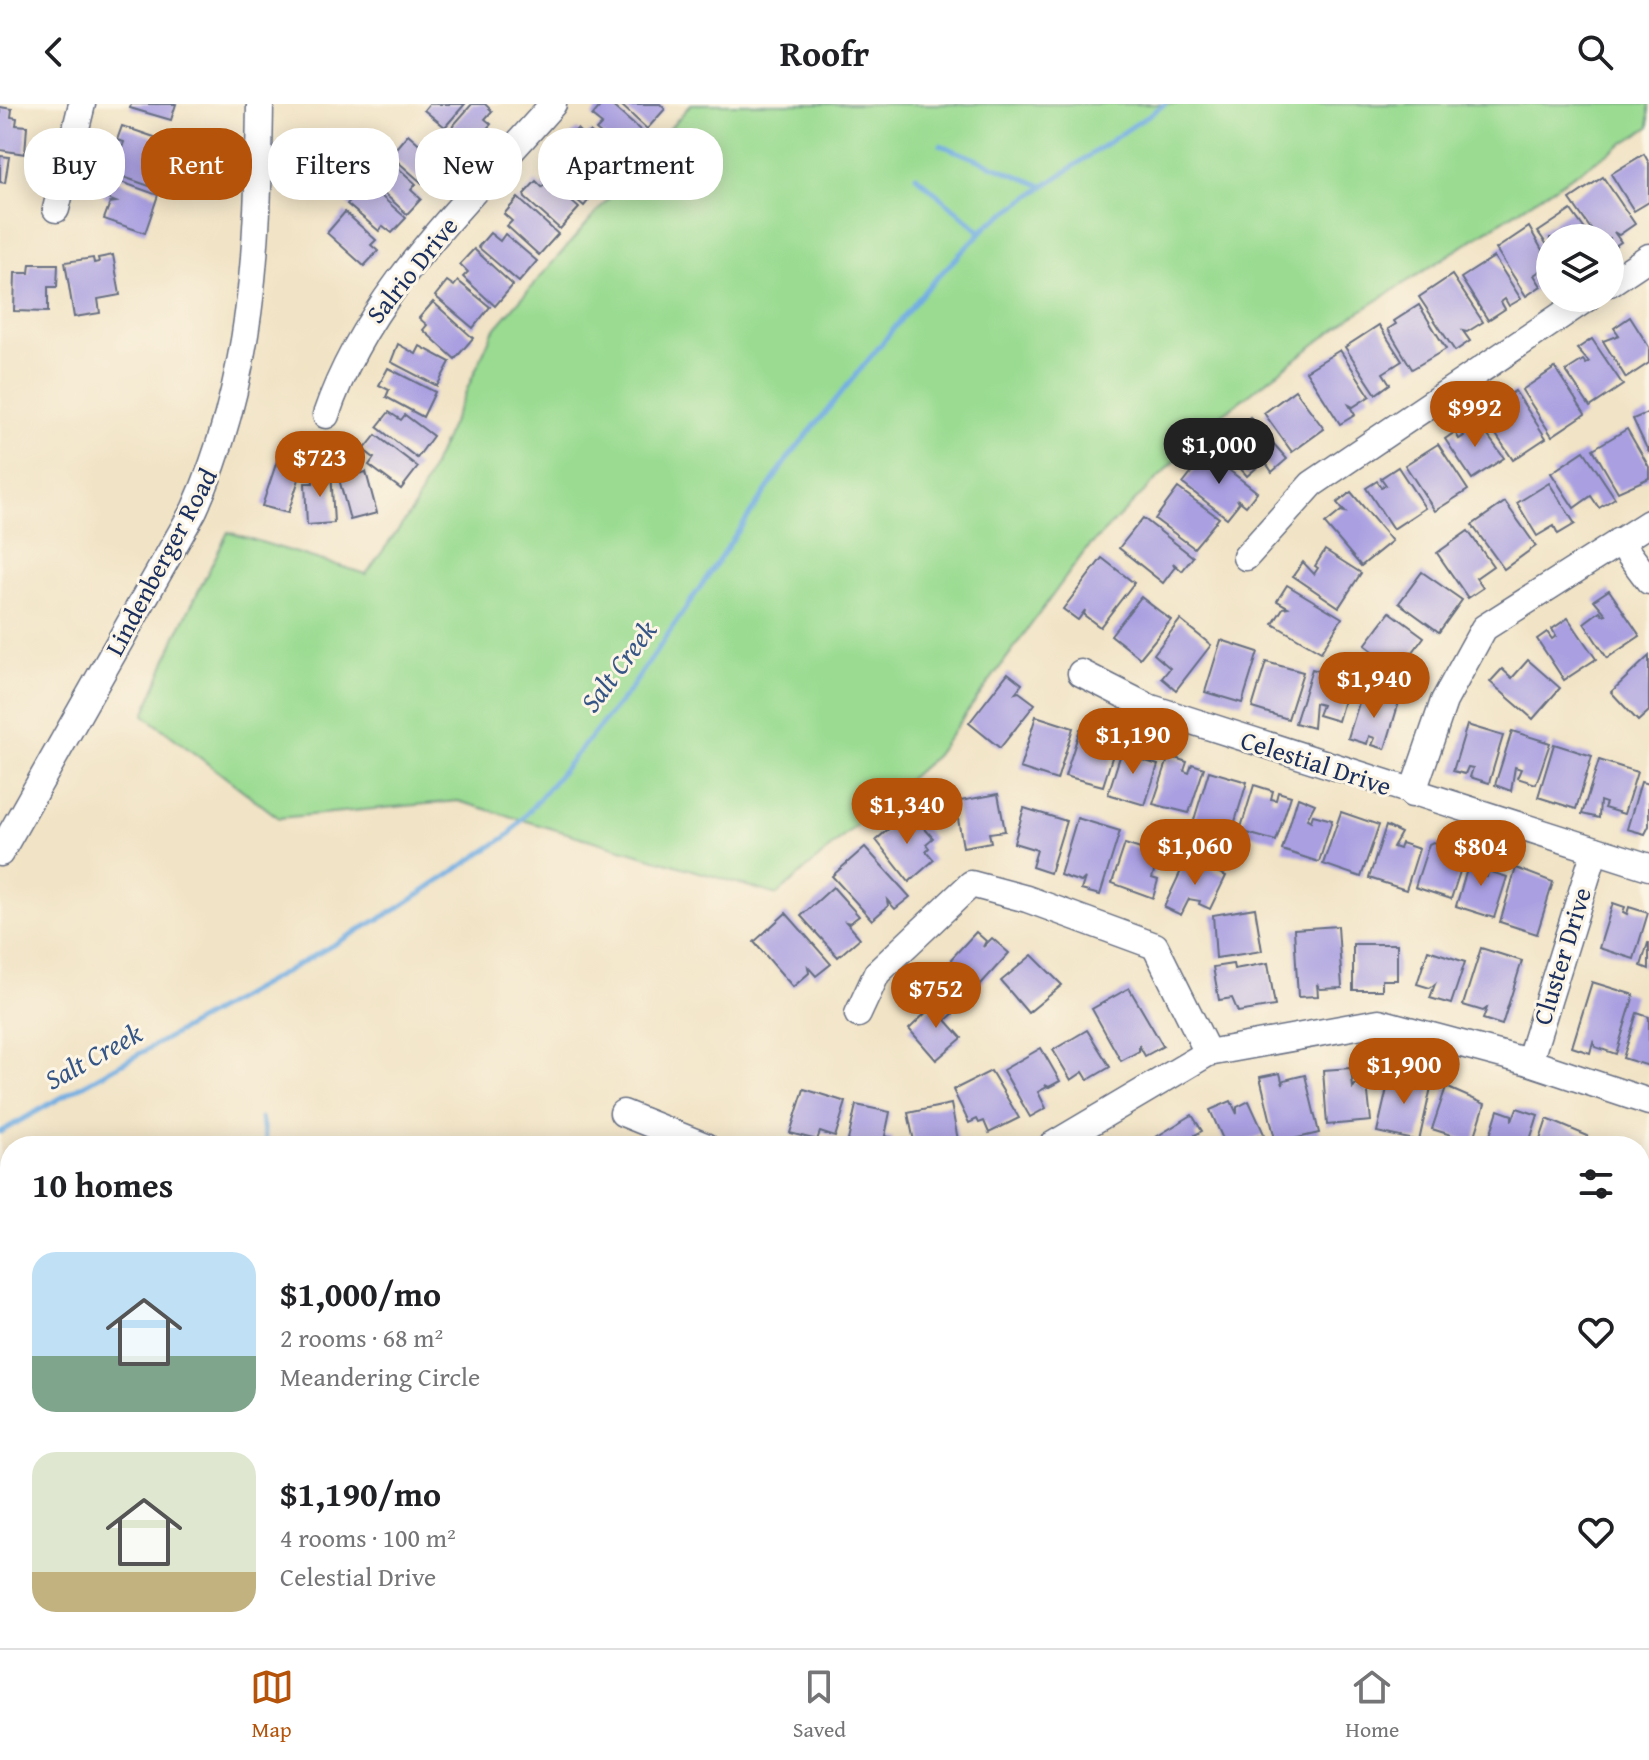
<!DOCTYPE html>
<meta charset="utf-8">
<style>
:root{--surface:#fff;--page:#f6f6f6;--text:#202124;--muted:#757577;--line:#e0e0e0;--accent:#b45309}
body{margin:0;font-family:"Gentium Book Plus",serif;background:var(--page);color:var(--text);height:100vh;display:flex;flex-direction:column;font-size:30px;white-space:nowrap}
*{box-sizing:border-box;margin:0}
p{font-size:26px;color:var(--muted)}
.icon{flex:none;width:44px;height:44px;fill:none;stroke:currentColor;stroke-width:2;stroke-linecap:round;stroke-linejoin:round}
.map{position:relative;flex:1;overflow:hidden}
.sheet{position:absolute;left:0px;top:1032px;width:1650px;height:512px;display:flex;flex-direction:column;background:var(--surface);border-radius:32px 32px 0 0;box-shadow:0 4px 20px #0003}
.sheet>*{flex:none}
.banner{position:absolute;left:24px;top:24px;width:800px;height:72px;display:flex;gap:16px}
.buttons{position:absolute;left:1536px;top:120px;display:grid;gap:16px}
.buttons a{display:grid;place-items:center;width:88px;height:88px;border-radius:50%;background:var(--surface);box-shadow:0 4px 20px #0003;font-size:40px}
.price{position:absolute;translate:-50% -68px;padding:0 18px;border-radius:28px;background:var(--accent);color:#fff;font-size:26px;line-height:52px;filter:drop-shadow(0 2px 4px #0008)}
.price::after{content:'';position:absolute;left:50%;top:48px;width:24px;height:18px;margin-left:-12px;background:inherit;clip-path:polygon(0 0,100% 0,50% 100%)}
.price.selected{background:#222;color:#fff}
ul{padding:0;list-style:none}
li{display:flex;align-items:center;gap:24px;height:200px;padding:0 32px}
li span{display:grid;place-items:center;flex:none;width:224px;height:160px;border-radius:24px;color:#555}
li>.icon{margin-inline-start:auto}
span .icon{width:96px;height:96px;fill:#fffc;stroke-width:1}
li b{font-size:34px}
h2{display:flex;justify-content:space-between;align-items:center;height:96px;padding:0 32px;font-size:34px}
.tag{padding:0 28px;border-radius:32px;background:var(--surface);box-shadow:0 4px 20px #0003;font-size:28px;line-height:72px}
.tag.selected{background:var(--accent);color:#fff}
header{display:flex;justify-content:space-between;align-items:center;height:104px;padding:0 32px;background:var(--surface);font-size:36px;font-weight:600}
.tabs{display:flex;justify-content:space-around;align-items:center;height:112px;border-top:2px solid var(--line);background:var(--surface);font-size:22px;color:var(--muted)}
.tabs a{display:grid;justify-items:center;gap:4px}
.tabs .selected{color:var(--accent)}
.map>svg:first-child{display:block}
.green{fill:#9adb91;stroke:#5a8578;stroke-width:2}
.lines{fill:none;stroke-linecap:round;stroke-linejoin:round}
.stream{stroke:#71ade2;stroke-width:5}
.building{fill:#a99fe1}
.minor-casing{stroke:#666e82;stroke-width:29}
.minor{stroke:#fff;stroke-width:26}
.labels{text-anchor:middle;stroke-width:6;stroke-linejoin:round;paint-order:stroke}
.street-label{font-size:26px;fill:#1b2f5e;stroke:#fcf5e5}
.water-label{font-size:28px;font-style:italic;fill:#355586;stroke:#fcf5e5}
</style>
<header><svg class="icon" aria-label="back" viewBox="0 0 24 24"><path d="M15 5l-7 7 7 7"/></svg>Roofr<svg class="icon" aria-label="search" viewBox="0 0 24 24"><circle cx="10" cy="10" r="6"/><path d="M15 15l6 6"/></svg></header>
<div class="map">
<svg width="1649" height="1544" viewBox="0 0 1649 1544">
<rect width="100%" height="100%" fill="#fcf5e5"/>
<filter id="ink" filterUnits="userSpaceOnUse"><feTurbulence type="fractalNoise" baseFrequency=".0125" numOctaves="2"/><feDisplacementMap in="SourceGraphic" scale="16" xChannelSelector="R" yChannelSelector="G"/><feConvolveMatrix kernelMatrix="1 2 1 2 8 2 1 2 1" color-interpolation-filters="sRGB"/></filter>
<filter id="wash" filterUnits="userSpaceOnUse"><feTurbulence type="fractalNoise" baseFrequency=".006" numOctaves="4" result="noise"/><feDisplacementMap in="SourceGraphic" scale="32" xChannelSelector="R" yChannelSelector="G"/><feGaussianBlur stdDeviation="1.8" result="paint"/><feColorMatrix in="noise" values="0 0 0 0 0 0 0 0 0 0 0 0 0 0 0 0 0 1.4 0 .05"/><feComposite in="paint" operator="in"/></filter>
<g filter="url(#wash)">
<rect width="100%" height="100%" fill="#f1e3c5"/>
<g class="green">
<polygon points="691,0 1649,0 1649,23 1350,214 1220,312 1085,447 935,652 777,791 458,697 279,714 144,611 176,532 228,428 366,470 414,404 493,227"/>
<polygon points="10,1272 10,1454 0,1450 0,1274"/>
</g>
<g class="lines">
<g class="stream">
<polyline points="941,41 1043,82"/>
<polyline points="916,72 981,128"/>
<polyline points="261,1014 267,1042"/>
<polyline points="0,1028 397,805 509,731 630,586 789,353 926,185 989,120 1165,0"/>
</g>
</g>
<g id="blocks">
<g class="building">
<polygon points="131,0 176,0 171,16 130,4"/>
<polygon points="429,0 465,0 445,23 424,6"/>
<polygon points="472,0 485,0 492,7 485,15 491,20 465,49 445,31"/>
<polygon points="602,0 610,0 647,32 628,53 596,26 602,20 592,12"/>
<polygon points="620,0 660,0 665,5 647,25"/>
<polygon points="0,3 12,5 11,13 17,14 16,21 27,22 25,50 0,46"/>
<polygon points="122,22 160,35 153,56 166,61 158,85 106,67 113,45 121,47 124,38 117,36"/>
<polygon points="577,25 585,33 590,28 623,57 605,77 563,41"/>
<polygon points="408,30 449,66 436,81 427,73 422,79 390,51"/>
<polygon points="560,47 601,81 584,102 553,75 559,69 549,60"/>
<polygon points="1644,50 1649,59 1649,98 1634,107 1611,70"/>
<polygon points="0,52 9,53 5,79 0,78"/>
<polygon points="386,53 416,80 411,86 421,95 407,110 367,74"/>
<polygon points="1603,73 1635,120 1619,131 1614,128 1621,138 1610,145 1610,134 1597,134 1570,95"/>
<polygon points="110,74 158,91 145,129 104,115 110,99 116,98 103,93"/>
<polygon points="536,77 542,83 548,77 579,104 560,125 525,94 524,90"/>
<polygon points="365,78 406,114 392,129 383,122 379,127 347,100"/>
<polygon points="518,94 558,130 539,151 507,122 512,117 504,110"/>
<polygon points="1571,106 1591,134 1550,134 1550,145 1538,128"/>
<polygon points="345,108 376,136 371,141 378,147 364,162 327,129"/>
<polygon points="1529,123 1550,160 1534,171 1541,182 1526,192 1496,145"/>
<polygon points="490,129 500,137 505,130 537,157 519,178 478,143"/>
<polygon points="474,145 513,181 495,202 463,173 468,168 460,160"/>
<polygon points="113,151 120,191 98,195 100,209 74,213 65,158 93,154 94,159 99,158 98,154"/>
<polygon points="1494,153 1521,195 1509,202 1505,195 1501,198 1505,205 1488,216 1461,174"/>
<polygon points="30,160 58,160 57,183 48,183 48,208 14,207 15,169 29,169"/>
<polygon points="1452,171 1483,218 1467,228 1463,227 1470,237 1455,247 1419,193"/>
<polygon points="447,177 454,182 458,177 490,203 473,224 435,192"/>
<polygon points="433,198 473,234 455,255 423,226 427,221 419,214"/>
<polygon points="1419,201 1446,245 1412,265 1388,225 1396,220 1394,217"/>
<polygon points="1630,213 1649,243 1649,259 1626,274 1603,237 1619,231 1614,224"/>
<polygon points="1379,221 1402,257 1383,269 1390,280 1376,290 1345,243"/>
<polygon points="1592,235 1623,281 1590,303 1566,267 1583,256 1586,260 1589,258 1577,245"/>
<polygon points="398,240 416,250 420,242 450,258 437,282 391,258"/>
<polygon points="1340,246 1370,292 1353,303 1349,301 1355,311 1340,320 1306,267"/>
<polygon points="388,264 435,288 423,313 386,293 389,286 379,281"/>
<polygon points="1555,264 1585,310 1552,332 1522,286"/>
<polygon points="1295,286 1324,325 1292,348 1264,309"/>
<polygon points="1515,287 1546,334 1513,356 1489,320 1505,309 1509,314 1513,311 1500,297"/>
<polygon points="389,308 401,316 405,311 433,332 417,354 377,323"/>
<polygon points="1649,308 1649,349 1633,315"/>
<polygon points="1250,313 1287,355 1272,368 1262,353 1259,355 1262,359 1247,372 1219,340"/>
<polygon points="1475,314 1504,354 1472,375 1445,335 1455,328 1459,335 1464,332 1459,325"/>
<polygon points="1627,325 1649,363 1649,374 1618,388 1593,345"/>
<polygon points="376,331 418,363 401,385 369,361 374,354 364,346"/>
<polygon points="1438,340 1468,386 1435,407 1405,361"/>
<polygon points="1584,347 1615,394 1599,404 1591,392 1574,404 1551,369"/>
<polygon points="1207,349 1257,388 1246,402 1237,395 1239,399 1227,414 1183,380"/>
<polygon points="279,351 299,357 295,367 301,369 288,409 262,402"/>
<polygon points="355,358 358,370 366,368 377,409 350,416 336,364"/>
<polygon points="1398,363 1425,404 1393,425 1366,384 1377,377 1381,383 1386,381 1381,374"/>
<polygon points="331,366 334,419 307,421 305,379 313,379 312,367"/>
<polygon points="1549,379 1575,420 1558,430 1554,422 1537,432 1517,399"/>
<polygon points="1178,384 1219,414 1194,444 1155,415"/>
<polygon points="1351,388 1392,437 1361,462 1325,420 1341,407 1345,408 1337,399"/>
<polygon points="1505,398 1536,442 1504,465 1472,421"/>
<polygon points="1143,414 1193,453 1182,467 1173,459 1175,463 1163,479 1119,444"/>
<polygon points="1468,427 1493,462 1476,474 1483,484 1468,494 1437,449"/>
<polygon points="1325,446 1361,469 1339,503 1293,472 1303,458 1314,470 1318,464 1315,462"/>
<polygon points="1102,454 1134,479 1100,523 1084,511 1085,506 1078,516 1063,505"/>
<polygon points="1422,468 1462,496 1439,528 1399,499"/>
<polygon points="1287,481 1342,514 1321,548 1273,520 1283,504 1288,503 1277,497"/>
<polygon points="1609,486 1640,532 1607,554 1584,519 1600,507 1603,511 1606,510 1594,496"/>
<polygon points="1141,493 1171,516 1140,554 1111,531"/>
<polygon points="1390,508 1424,533 1410,552 1420,559 1409,574 1365,541"/>
<polygon points="1568,514 1596,555 1564,576 1537,535 1547,528 1552,535 1556,532 1552,525"/>
<polygon points="1180,516 1211,541 1176,586 1162,574 1170,564 1154,550"/>
<polygon points="1221,536 1258,548 1242,599 1205,588"/>
<polygon points="1649,552 1649,607 1638,617 1611,588"/>
<polygon points="1528,556 1560,584 1533,615 1490,578 1502,565 1512,574"/>
<polygon points="1266,558 1303,568 1288,615 1252,604"/>
<polygon points="1312,565 1350,576 1338,617 1318,611 1322,601 1315,599 1313,624 1295,619"/>
<polygon points="1008,569 1022,580 1015,589 1019,588 1035,600 1000,644 969,619"/>
<polygon points="1362,589 1399,598 1385,645 1372,641 1375,634 1369,632 1367,640 1348,634"/>
<polygon points="1036,612 1073,624 1057,676 1020,664"/>
<polygon points="1467,621 1503,632 1489,679 1470,673 1473,664 1468,663 1465,670 1453,667"/>
<polygon points="1080,625 1099,630 1097,638 1115,644 1103,682 1065,672"/>
<polygon points="1512,627 1550,639 1536,680 1517,674 1521,665 1515,663 1511,687 1495,681"/>
<polygon points="1125,637 1141,642 1133,659 1137,660 1139,655 1158,661 1145,701 1108,690"/>
<polygon points="1554,640 1592,652 1576,705 1538,693"/>
<polygon points="1169,652 1187,658 1184,667 1189,669 1192,660 1204,664 1189,709 1153,700"/>
<polygon points="1599,656 1637,668 1624,710 1604,704 1606,699 1600,697 1599,714 1582,710"/>
<polygon points="1209,667 1247,678 1231,731 1193,719"/>
<polygon points="1641,678 1649,680 1649,722 1645,730 1627,725"/>
<polygon points="1254,681 1273,687 1271,695 1276,696 1278,688 1291,692 1276,737 1240,727"/>
<polygon points="998,690 1005,727 989,729 991,738 963,743 955,698"/>
<polygon points="1298,693 1315,700 1307,715 1311,717 1313,711 1332,716 1319,758 1282,746"/>
<polygon points="1024,704 1066,717 1050,769 1032,763 1037,746 1014,739"/>
<polygon points="909,707 933,734 926,740 929,744 926,747 934,756 909,778 876,736"/>
<polygon points="1341,708 1379,721 1361,773 1323,760"/>
<polygon points="1077,714 1120,727 1100,791 1081,786 1085,774 1081,778 1060,771"/>
<polygon points="1386,722 1401,729 1393,743 1399,745 1401,739 1419,745 1406,786 1369,774"/>
<polygon points="1433,738 1449,743 1446,750 1451,751 1453,744 1466,749 1451,795 1415,783 1429,740"/>
<polygon points="1125,740 1159,751 1152,774 1158,776 1153,794 1112,779"/>
<polygon points="865,743 910,793 895,805 887,796 888,802 872,816 832,772"/>
<polygon points="1472,749 1490,755 1481,771 1487,773 1488,767 1507,773 1494,814 1456,802"/>
<polygon points="1187,754 1226,772 1210,805 1199,800 1200,797 1189,795 1181,811 1164,803"/>
<polygon points="1516,764 1553,778 1537,830 1500,818"/>
<polygon points="833,783 859,812 850,819 846,818 860,834 838,853 801,812"/>
<polygon points="1613,799 1625,803 1623,808 1627,810 1629,803 1648,809 1634,855 1599,844"/>
<polygon points="1255,804 1262,847 1216,854 1213,811"/>
<polygon points="786,809 831,860 816,872 808,863 809,869 793,883 754,838"/>
<polygon points="1338,822 1342,884 1320,885 1317,880 1318,892 1298,893 1294,825"/>
<polygon points="976,828 986,837 983,843 992,834 1009,849 980,881 951,855"/>
<polygon points="1648,839 1649,839 1649,865 1641,862"/>
<polygon points="1353,840 1397,840 1397,876 1382,876 1382,886 1353,886"/>
<polygon points="1481,844 1522,857 1502,921 1483,915 1487,904 1483,907 1463,901"/>
<polygon points="1428,846 1465,858 1451,900 1430,894 1435,880 1430,884 1417,880"/>
<polygon points="1032,851 1062,881 1028,909 1001,877"/>
<polygon points="1268,859 1275,902 1238,908 1232,894 1219,896 1213,863 1233,860 1234,865"/>
<polygon points="1592,878 1634,891 1616,950 1595,943 1593,938 1590,949 1572,943"/>
<polygon points="1129,884 1163,942 1145,952 1139,941 1139,947 1121,957 1092,905"/>
<polygon points="940,895 953,910 946,916 962,934 936,956 909,925"/>
<polygon points="1637,909 1649,913 1649,962 1623,954"/>
<polygon points="1087,926 1110,963 1088,976 1083,968 1071,976 1053,946"/>
<polygon points="1041,944 1060,977 1049,983 1045,981 1047,983 1038,988 1046,1004 1030,1013 1003,966"/>
<polygon points="1392,963 1410,967 1408,978 1411,974 1432,979 1419,1037 1377,1028"/>
<polygon points="1351,964 1353,984 1355,981 1367,980 1371,1017 1327,1021 1323,966"/>
<polygon points="991,967 1019,1014 989,1029 984,1017 979,1019 977,1015 969,1019 953,986"/>
<polygon points="1280,969 1283,981 1284,976 1305,971 1319,1029 1276,1039 1260,973"/>
<polygon points="1446,983 1485,1000 1473,1038 1432,1025"/>
<polygon points="804,985 846,998 835,1033 820,1028 817,1036 790,1029"/>
<polygon points="1231,997 1237,1010 1237,1003 1249,997 1264,1030 1237,1042 1226,1042 1210,1006"/>
<polygon points="951,1000 958,1036 943,1042 915,1042 908,1009"/>
<polygon points="856,1001 890,1008 885,1032 893,1034 891,1042 847,1041"/>
<polygon points="1517,1004 1538,1011 1528,1042 1487,1041 1498,1006 1512,1011 1512,1017"/>
<polygon points="1192,1011 1202,1027 1195,1031 1201,1042 1161,1042 1156,1033"/>
<polygon points="1547,1015 1588,1032 1584,1042 1538,1042"/>
<polygon points="1648,1054 1649,1054 1649,1092 1640,1089"/>
<polygon points="1645,1153 1649,1154 1649,1227 1643,1224 1647,1213 1640,1214 1640,1166"/>
<polygon points="441,1534 487,1534 484,1544 438,1544"/>
<polygon points="496,1534 531,1534 542,1540 540,1544 498,1544 494,1543"/>
<polygon points="797,1534 823,1534 821,1542"/>
<polygon points="832,1534 877,1534 874,1544 829,1544"/>
<polygon points="899,1534 931,1534 930,1544 897,1544"/>
<polygon points="956,1534 992,1534 992,1544 957,1544"/>
<polygon points="1009,1534 1056,1534 1060,1544 1028,1544 1025,1536 1025,1540 1013,1544"/>
<polygon points="1305,1534 1350,1534 1353,1544 1308,1544"/>
<polygon points="1367,1534 1403,1534 1387,1544 1374,1544"/>
</g>
</g>
</g>
<g filter="url(#ink)">
<use href="#blocks" fill-opacity="0" stroke="#666e82" stroke-width="2"/>
<g class="lines">
<g class="minor-casing">
<g id="minor">
<polyline points="56,105 82,0"/>
<polyline points="1610,179 1649,153"/>
<path d="M 326,311 C 368,187 469,97 553,0"/>
<polyline points="1619,437 1649,477"/>
<polyline points="1246,453 1312,380 1587,194"/>
<polyline points="1081,569 1148,603 1649,763"/>
<polyline points="1412,690 1444,597 1484,524 1649,419"/>
<path d="M 0,749 L 194,406 C 253,276 258,141 260,0"/>
<polyline points="858,910 877,869 971,780 1027,795 1155,842 1208,949"/>
<polyline points="1529,958 1595,746"/>
<polyline points="623,1009 705,1042"/>
<polyline points="1051,1042 1208,949 1379,918 1529,958 1649,998"/>
<polyline points="1640,1268 1649,1273"/>
<polyline points="1640,1319 1649,1303"/>
<polyline points="0,1485 10,1488"/>
<polyline points="160,1534 193,1544"/>
<polyline points="669,1534 699,1544"/>
<polyline points="383,1544 396,1534"/>
<polyline points="736,1544 739,1534"/>
<polyline points="1146,1544 1160,1534"/>
</g>
</g>
<use href="#minor" class="minor"/>
</g>
</g>
<g class="labels">
<g class="street-label">
<text transform="translate(412 166) rotate(-51)" y="9">Salrio Drive</text>
<text transform="translate(161 458) rotate(-62)" y="9">Lindenberger Road</text>
<text transform="translate(1316 659) rotate(18)" y="9">Celestial Drive</text>
<text transform="translate(1562 852) rotate(-73)" y="9">Cluster Drive</text>
</g>
<g class="water-label">
<text transform="translate(618 562) rotate(-53)" y="10">Salt Creek</text>
<text transform="translate(93 952) rotate(-29)" y="10">Salt Creek</text>
</g>
</g>
</svg>
<div class="buttons">
<a><svg class="icon" aria-label="layers" viewBox="0 0 24 24"><path d="M12 4l9 5-9 5-9-5zM3 14l9 5 9-5"/></svg></a>
</div>
<b class="price" style="left:1475px;top:345px">$992</b>
<b class="price selected" style="left:1219px;top:382px">$1,000</b>
<b class="price" style="left:320px;top:395px">$723</b>
<b class="price" style="left:1374px;top:616px">$1,940</b>
<b class="price" style="left:1133px;top:672px">$1,190</b>
<b class="price" style="left:907px;top:742px">$1,340</b>
<b class="price" style="left:1195px;top:783px">$1,060</b>
<b class="price" style="left:1481px;top:784px">$804</b>
<b class="price" style="left:936px;top:926px">$752</b>
<b class="price" style="left:1404px;top:1002px">$1,900</b>
<div class="banner">
<a class="tag">Buy</a>
<a class="tag selected">Rent</a>
<a class="tag">Filters</a>
<a class="tag">New</a>
<a class="tag">Apartment</a>
</div>
<section class="sheet">
<h2>10 homes<svg class="icon" aria-label="filters" viewBox="0 0 24 24"><path d="M4 7h16M4 17h16"/><circle cx="9" cy="7" r="2"/><circle cx="15" cy="17" r="2"/></svg></h2>
<ul>
<li><span style="background:linear-gradient(#bfe0f5 65%,#7fa58c 0)"><svg class="icon" aria-label="home" viewBox="0 0 24 24"><path d="M3 11l9-7 9 7M6 9v11h12V9"/></svg></span><div><b>$1,000/mo</b><p>2 rooms · 68 m²</p><p>Meandering Circle</p></div><svg class="icon" aria-label="heart" viewBox="0 0 24 24"><path d="M12 20l-8-8c-3-5 5-10 8-4 3-6 11-1 8 4z"/></svg></li>
<li><span style="background:linear-gradient(#dfe7d0 75%,#c2b280 0)"><svg class="icon" aria-label="home" viewBox="0 0 24 24"><path d="M3 11l9-7 9 7M6 9v11h12V9"/></svg></span><div><b>$1,190/mo</b><p>4 rooms · 100 m²</p><p>Celestial Drive</p></div><svg class="icon" aria-label="heart" viewBox="0 0 24 24"><path d="M12 20l-8-8c-3-5 5-10 8-4 3-6 11-1 8 4z"/></svg></li>
</ul>
</section>
</div>
<nav class="tabs">
<a class="selected"><svg class="icon" aria-label="map" viewBox="0 0 24 24"><path d="M3 6l6-2 6 2 6-2v14l-6 2-6-2-6 2zM9 4v14M15 6v14"/></svg>Map</a>
<a><svg class="icon" aria-label="saved" viewBox="0 0 24 24"><path d="M7 4h10v16l-5-4-5 4z"/></svg>Saved</a>
<a><svg class="icon" aria-label="home" viewBox="0 0 24 24"><path d="M3 11l9-7 9 7M6 9v11h12V9"/></svg>Home</a>
</nav>
